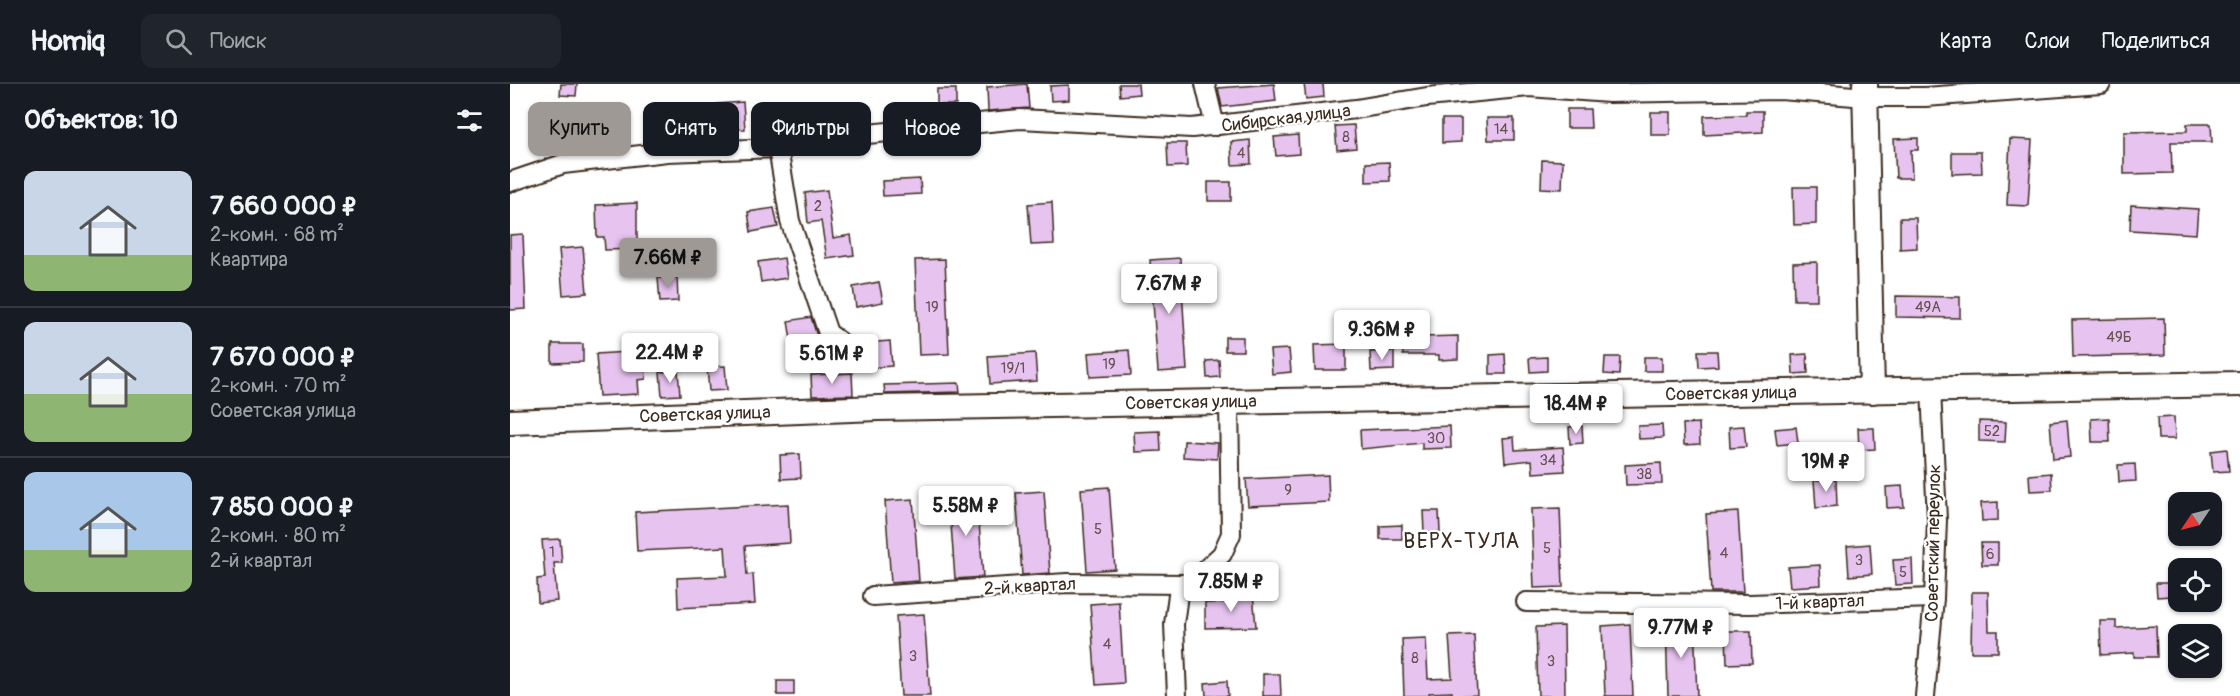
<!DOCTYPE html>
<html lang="ru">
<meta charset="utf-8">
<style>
:root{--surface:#171b24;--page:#20242c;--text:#f1f3f6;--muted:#9ea1a6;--line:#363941;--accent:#9f9995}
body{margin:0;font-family:Pangolin,sans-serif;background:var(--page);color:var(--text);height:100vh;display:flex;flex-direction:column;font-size:22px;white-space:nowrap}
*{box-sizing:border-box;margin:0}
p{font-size:20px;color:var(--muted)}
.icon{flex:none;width:33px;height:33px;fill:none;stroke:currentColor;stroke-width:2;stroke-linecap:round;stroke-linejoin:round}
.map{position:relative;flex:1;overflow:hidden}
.drawer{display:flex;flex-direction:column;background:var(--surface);width:510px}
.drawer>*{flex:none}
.banner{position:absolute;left:18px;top:18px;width:570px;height:54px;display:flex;gap:12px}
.needle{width:39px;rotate:235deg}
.fabs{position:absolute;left:1658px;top:408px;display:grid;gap:12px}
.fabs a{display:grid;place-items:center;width:54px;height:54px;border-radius:12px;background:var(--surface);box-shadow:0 2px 4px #0004;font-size:30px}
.price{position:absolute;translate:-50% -51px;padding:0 14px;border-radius:6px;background:#fff;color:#222;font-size:20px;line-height:39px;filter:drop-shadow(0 2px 3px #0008)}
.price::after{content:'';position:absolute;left:50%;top:36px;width:18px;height:14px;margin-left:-9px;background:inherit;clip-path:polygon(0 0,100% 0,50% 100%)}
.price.active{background:var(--accent);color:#111}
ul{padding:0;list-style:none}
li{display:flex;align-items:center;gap:18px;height:150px;padding:0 24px}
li+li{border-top:2px solid var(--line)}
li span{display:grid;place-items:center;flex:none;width:168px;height:120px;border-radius:12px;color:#555}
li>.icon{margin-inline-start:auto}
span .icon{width:72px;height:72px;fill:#fffc;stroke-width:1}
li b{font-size:26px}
h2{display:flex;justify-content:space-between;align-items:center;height:72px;padding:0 24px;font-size:26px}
.pill{padding:0 21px;border-radius:12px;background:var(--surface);box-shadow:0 2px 4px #0004;font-size:21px;line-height:54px}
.pill.active{background:var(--accent);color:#111}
header{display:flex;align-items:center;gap:36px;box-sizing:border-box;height:84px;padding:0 30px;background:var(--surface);border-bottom:2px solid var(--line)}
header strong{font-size:28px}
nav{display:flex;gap:33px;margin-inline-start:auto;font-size:21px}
.search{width:420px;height:54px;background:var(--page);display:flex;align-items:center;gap:15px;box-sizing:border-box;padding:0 21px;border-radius:12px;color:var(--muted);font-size:22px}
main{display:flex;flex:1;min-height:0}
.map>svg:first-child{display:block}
.building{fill:#e7c4f0;stroke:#3b2a1e;stroke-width:1.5}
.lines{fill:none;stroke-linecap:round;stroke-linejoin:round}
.minor-casing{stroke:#3b2a1e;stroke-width:22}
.major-casing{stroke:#3b2a1e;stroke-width:28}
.minor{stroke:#fff;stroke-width:18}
.major{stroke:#fff;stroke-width:24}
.labels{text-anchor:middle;stroke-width:4.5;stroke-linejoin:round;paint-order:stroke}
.number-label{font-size:15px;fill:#665052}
.street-label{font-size:18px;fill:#3b2a1e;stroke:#fff}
.quarter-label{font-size:21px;letter-spacing:1.5px;fill:#3b2a1e;stroke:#fff}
</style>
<header>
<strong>Homiq</strong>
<div class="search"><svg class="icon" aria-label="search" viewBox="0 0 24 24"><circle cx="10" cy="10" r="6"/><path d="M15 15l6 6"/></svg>Поиск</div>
<nav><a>Карта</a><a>Слои</a><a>Поделиться</a></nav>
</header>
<main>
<section class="drawer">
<h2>Объектов: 10<svg class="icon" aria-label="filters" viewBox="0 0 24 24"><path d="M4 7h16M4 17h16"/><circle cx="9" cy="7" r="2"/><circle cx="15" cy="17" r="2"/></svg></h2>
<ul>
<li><span style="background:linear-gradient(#c9d6e8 70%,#8fb573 0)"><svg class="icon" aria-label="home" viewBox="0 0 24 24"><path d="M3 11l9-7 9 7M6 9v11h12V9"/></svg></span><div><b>7 660 000 ₽</b><p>2-комн. · 68 m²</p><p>Квартира</p></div></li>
<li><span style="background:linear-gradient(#c9d6e8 60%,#8fb573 0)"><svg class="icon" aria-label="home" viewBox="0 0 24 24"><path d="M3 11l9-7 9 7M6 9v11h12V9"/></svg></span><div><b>7 670 000 ₽</b><p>2-комн. · 70 m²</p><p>Советская улица</p></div></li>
<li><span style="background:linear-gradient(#a9c7e8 65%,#8fb573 0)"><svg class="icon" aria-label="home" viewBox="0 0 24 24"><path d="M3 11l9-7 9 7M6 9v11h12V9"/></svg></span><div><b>7 850 000 ₽</b><p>2-комн. · 80 m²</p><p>2-й квартал</p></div></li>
</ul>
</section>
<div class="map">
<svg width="1730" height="612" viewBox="0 0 1730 612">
<rect width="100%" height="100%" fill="#fff"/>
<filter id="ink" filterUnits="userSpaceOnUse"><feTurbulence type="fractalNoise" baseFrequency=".0167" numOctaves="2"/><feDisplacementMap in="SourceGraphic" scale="12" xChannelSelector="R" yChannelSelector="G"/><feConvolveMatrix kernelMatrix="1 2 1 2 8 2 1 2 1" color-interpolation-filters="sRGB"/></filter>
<g filter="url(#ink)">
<g class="building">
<polygon points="51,0 67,0 66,12 50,11"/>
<polygon points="517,0 519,24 478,27 477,3"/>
<polygon points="609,0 628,0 629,10 610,12"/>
<polygon points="764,0 766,17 712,23 708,4"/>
<polygon points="794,0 813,0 814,13 796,15"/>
<polygon points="559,1 559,16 541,17 540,2"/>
<rect x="427" y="5" width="19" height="16"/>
<polygon points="281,17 283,42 263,44 261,19"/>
<polygon points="233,18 235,45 209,46 207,20"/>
<polygon points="72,20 117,24 117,42 73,43"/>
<polygon points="401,22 403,34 382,36 381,24"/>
<polygon points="306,23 327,23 327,40 306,41"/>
<polygon points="1057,25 1080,25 1081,44 1057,44"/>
<rect x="150" y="26" width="19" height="15"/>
<polygon points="1236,27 1253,27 1253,48 1194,51 1194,32 1236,31"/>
<rect x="1141" y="28" width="19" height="23"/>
<polygon points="977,34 1004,34 1004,56 978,56"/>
<polygon points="932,35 951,35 951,58 932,59"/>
<polygon points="1677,40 1701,40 1702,58 1661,58 1662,89 1614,90 1614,48 1677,47"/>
<polygon points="844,41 846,64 827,66 825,42"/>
<polygon points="788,51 789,70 766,72 764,53"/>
<polygon points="1408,54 1408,66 1401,66 1402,94 1386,94 1384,55"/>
<polygon points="1500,55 1522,56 1518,122 1497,121"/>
<polygon points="740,56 741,80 722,81 721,58"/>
<polygon points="657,59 676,59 677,82 658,83"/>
<polygon points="1442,68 1471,68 1472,89 1442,90"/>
<polygon points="1032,76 1053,77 1052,105 1031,104"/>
<polygon points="879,78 880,97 856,98 856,79"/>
<polygon points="410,95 411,110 373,112 372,97"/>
<rect x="698" y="98" width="23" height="19"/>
<polygon points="1283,103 1306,103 1306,140 1284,141"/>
<polygon points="317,106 323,154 341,151 344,171 317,175 311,137 298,139 295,109"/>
<polygon points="542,118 544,160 521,161 518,120"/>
<polygon points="127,119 127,165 95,166 94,153 87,153 86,121"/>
<polygon points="1621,121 1688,125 1686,150 1620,146"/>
<polygon points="264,124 268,143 241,148 238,128"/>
<polygon points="1390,134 1406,134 1407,164 1390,165"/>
<polygon points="13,150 16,225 0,226 0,151"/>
<polygon points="73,163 77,209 53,211 49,165"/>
<polygon points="274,174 277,194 251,198 248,178"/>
<polygon points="670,174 677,286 648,288 640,176"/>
<polygon points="435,175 439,270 409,271 405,176"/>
<polygon points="1307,178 1307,216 1284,216 1283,179"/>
<polygon points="167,193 168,217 150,218 148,194"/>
<polygon points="369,198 373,218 346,223 343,203"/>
<polygon points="1386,212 1450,213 1450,234 1386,233"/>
<polygon points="301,233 307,252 281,256 278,237"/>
<polygon points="1654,234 1655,271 1563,273 1562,236"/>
<polygon points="893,247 912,247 912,253 948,252 948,275 929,276 929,271 893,271"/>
<rect x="715" y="253" width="18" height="14"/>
<polygon points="380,257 382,282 357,284 355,259"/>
<polygon points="42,260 73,260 73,278 42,279"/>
<polygon points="836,260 836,286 805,286 804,261"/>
<polygon points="779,265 781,288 762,290 760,266"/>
<polygon points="619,266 621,291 580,293 578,269"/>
<polygon points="134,267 136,295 128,296 129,310 89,312 86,270"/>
<polygon points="884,267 884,286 861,287 860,268"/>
<polygon points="1188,267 1207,267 1208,282 1189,283"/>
<polygon points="525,269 527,297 480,300 478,272"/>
<polygon points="995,270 996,290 980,290 980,271"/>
<polygon points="1297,270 1298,289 1283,290 1282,271"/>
<polygon points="1037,273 1037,287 1020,288 1019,274"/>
<polygon points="1095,273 1110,273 1109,291 1094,290"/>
<rect x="1134" y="273" width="18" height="14"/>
<polygon points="709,276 710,293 697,294 696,277"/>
<polygon points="215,282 217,306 199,307 197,283"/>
<polygon points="168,287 170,311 152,312 150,288"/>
<polygon points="342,289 343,311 302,312 301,291"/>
<polygon points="449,299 450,308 375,310 374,301"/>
<polygon points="1664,333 1665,355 1648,355 1647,334"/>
<polygon points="1599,334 1600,358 1582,358 1581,335"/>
<polygon points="1557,336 1560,373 1543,375 1540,338"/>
<polygon points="1469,337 1496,338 1495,358 1469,357"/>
<polygon points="1189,339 1190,360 1174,361 1173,340"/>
<polygon points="1152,341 1153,354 1129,355 1128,342"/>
<polygon points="940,342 941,364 912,365 912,359 851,365 850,346"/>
<polygon points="1072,342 1073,359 1060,360 1059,343"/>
<polygon points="1234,342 1236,363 1220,364 1219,343"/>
<polygon points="1286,343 1288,359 1267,361 1265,345"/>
<polygon points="1348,344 1364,344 1365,365 1349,366"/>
<polygon points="650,347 651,367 625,368 624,348"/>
<polygon points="1004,353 1005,366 1053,363 1055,387 1023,389 1022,376 995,379 993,354"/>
<polygon points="674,357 708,359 707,375 673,373"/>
<polygon points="1717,365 1719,387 1703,388 1701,367"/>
<polygon points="290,370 291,394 271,395 270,371"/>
<polygon points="1151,379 1152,400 1116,401 1115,381"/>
<polygon points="1625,380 1626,397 1609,398 1608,381"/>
<polygon points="1541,389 1542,406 1520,407 1519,391"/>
<polygon points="818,391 819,418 738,422 736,395"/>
<polygon points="1326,395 1327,422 1306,424 1304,396"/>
<polygon points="1392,402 1394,423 1377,424 1376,403"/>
<polygon points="599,403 605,485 577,487 571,405"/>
<polygon points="534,407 540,489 512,491 506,409"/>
<polygon points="467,411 473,493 445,495 439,413"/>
<polygon points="403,415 409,497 381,499 375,417"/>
<polygon points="1488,418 1488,436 1472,437 1471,419"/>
<polygon points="278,420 280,459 235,462 237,491 243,490 245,520 168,524 167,494 217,492 215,463 127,467 125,428"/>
<polygon points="1050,424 1053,503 1024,504 1021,425"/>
<polygon points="913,427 929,427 930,448 914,449"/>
<polygon points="1228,428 1233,508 1201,508 1196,430"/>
<polygon points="892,441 892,455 870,455 870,442"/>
<polygon points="50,455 52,479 44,479 47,517 28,519 27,495 35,494 32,456"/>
<polygon points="1471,459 1488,459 1488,481 1472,481"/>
<polygon points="1360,460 1362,490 1339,492 1337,462"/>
<polygon points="1402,475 1403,500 1385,501 1383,476"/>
<polygon points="1310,481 1311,501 1280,503 1278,483"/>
<polygon points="1646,499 1660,499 1661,512 1647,513"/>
<polygon points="1462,508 1478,508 1479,547 1488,547 1488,568 1461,568"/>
<polygon points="720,510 743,510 746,543 695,544 695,519 720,518"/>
<polygon points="609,518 614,599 586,601 580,520"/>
<polygon points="414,530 420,612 391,612 386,532"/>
<polygon points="1590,537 1606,537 1606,544 1646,542 1647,573 1624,573 1624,569 1591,571"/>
<polygon points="1156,538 1184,538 1187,612 1158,612"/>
<polygon points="1120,540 1123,612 1095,612 1092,542"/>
<polygon points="1054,542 1055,612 1028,612 1026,543"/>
<polygon points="1216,547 1241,547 1242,579 1217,580"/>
<polygon points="964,551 967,611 942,612 942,608 919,609 919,612 894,612 892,555 916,554 918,595 942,594 939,552"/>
<polygon points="753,590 770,590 771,612 753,612"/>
<rect x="267" y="597" width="17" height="14"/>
<polygon points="717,597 718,612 696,612 695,599"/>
</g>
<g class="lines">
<g class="minor-casing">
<g id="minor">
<polyline points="695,0 705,42"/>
<polyline points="268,64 280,137 318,249 329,257"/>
<polyline points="0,98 53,80 157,68 268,64 317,54 510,35 682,44 846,25 917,13 1019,3 1099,9 1271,6 1356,13 1415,13 1591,0"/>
<polyline points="363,512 557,499 678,500"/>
<polyline points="1016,518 1240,520 1424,514"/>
<polyline points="667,612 664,540 668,511 712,470 721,450 719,318"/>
<polyline points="1415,612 1424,514 1427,436 1421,305"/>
</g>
</g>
<g class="major-casing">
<g id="major">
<polyline points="1355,0 1362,307"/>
<polyline points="0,338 368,324 1730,300"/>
</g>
</g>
<use href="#minor" class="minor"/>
<use href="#major" class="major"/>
</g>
</g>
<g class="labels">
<g class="number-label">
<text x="991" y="50">14</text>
<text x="836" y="58">8</text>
<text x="731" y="74">4</text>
<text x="308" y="127">2</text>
<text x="422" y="228">19</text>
<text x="1418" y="228">49А</text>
<text x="1609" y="258">49Б</text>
<text x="599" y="285">19</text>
<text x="503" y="289">19/1</text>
<text x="1482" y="352">52</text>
<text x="926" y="359">30</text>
<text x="1038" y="381">34</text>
<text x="1134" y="395">38</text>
<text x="778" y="411">9</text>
<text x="588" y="450">5</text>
<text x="1037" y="469">5</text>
<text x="42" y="473">1</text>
<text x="1214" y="474">4</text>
<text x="1480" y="475">6</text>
<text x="1349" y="481">3</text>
<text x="1393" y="493">5</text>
<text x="597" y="565">4</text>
<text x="403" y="577">3</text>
<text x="905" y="579">8</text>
<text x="1041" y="582">3</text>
</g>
<g class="street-label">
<text transform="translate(776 34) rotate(-7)" y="6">Сибирская улица</text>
<text transform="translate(1221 309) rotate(-1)" y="6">Советская улица</text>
<text transform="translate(681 318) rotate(-1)" y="6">Советская улица</text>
<text transform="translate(195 330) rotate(-2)" y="6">Советская улица</text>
<text transform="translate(1423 459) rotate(-89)" y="6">Советский переулок</text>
<text transform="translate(520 502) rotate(-3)" y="6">2-й квартал</text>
<text transform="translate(1310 518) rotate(-2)" y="6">1-й квартал</text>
</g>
<g class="quarter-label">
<text x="952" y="464">ВЕРХ-ТУЛА</text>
</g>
</g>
</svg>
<div class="fabs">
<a><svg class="needle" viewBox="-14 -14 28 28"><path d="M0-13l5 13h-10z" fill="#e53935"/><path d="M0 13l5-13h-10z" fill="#9ea1a6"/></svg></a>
<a><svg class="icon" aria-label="locate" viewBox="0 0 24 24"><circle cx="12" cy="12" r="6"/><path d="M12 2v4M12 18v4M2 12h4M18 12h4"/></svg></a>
<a><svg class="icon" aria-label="layers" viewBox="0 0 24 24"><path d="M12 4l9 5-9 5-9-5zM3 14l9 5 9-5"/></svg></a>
</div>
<b class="price active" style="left:158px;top:205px">7.66M ₽</b>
<b class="price" style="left:659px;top:231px">7.67M ₽</b>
<b class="price" style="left:872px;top:277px">9.36M ₽</b>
<b class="price" style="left:160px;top:300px">22.4M ₽</b>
<b class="price" style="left:322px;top:301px">5.61M ₽</b>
<b class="price" style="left:1066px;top:351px">18.4M ₽</b>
<b class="price" style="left:1316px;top:409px">19M ₽</b>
<b class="price" style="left:456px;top:453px">5.58M ₽</b>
<b class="price" style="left:721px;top:529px">7.85M ₽</b>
<b class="price" style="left:1171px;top:575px">9.77M ₽</b>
<div class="banner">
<a class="pill active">Купить</a>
<a class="pill">Снять</a>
<a class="pill">Фильтры</a>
<a class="pill">Новое</a>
</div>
</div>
</main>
